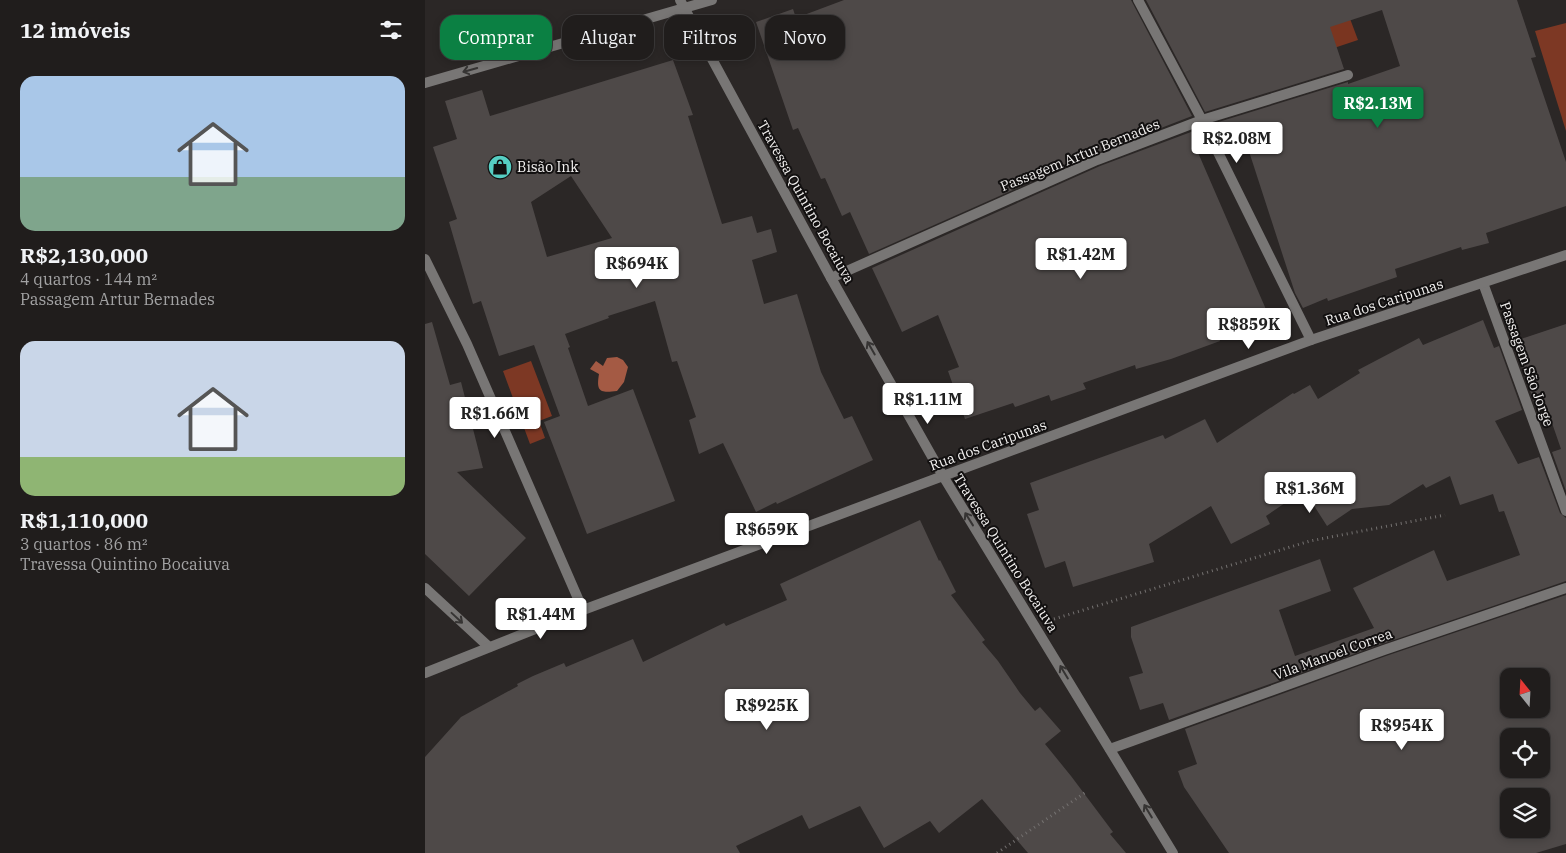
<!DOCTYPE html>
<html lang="pt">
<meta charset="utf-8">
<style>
:root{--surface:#201d1c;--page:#282625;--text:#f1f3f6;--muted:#a2a2a3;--line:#3d3b3b;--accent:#0b8043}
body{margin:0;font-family:"IBM Plex Serif",serif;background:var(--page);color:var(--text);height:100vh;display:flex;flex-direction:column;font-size:19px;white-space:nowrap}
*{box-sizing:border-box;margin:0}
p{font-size:16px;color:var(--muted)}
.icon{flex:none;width:28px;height:28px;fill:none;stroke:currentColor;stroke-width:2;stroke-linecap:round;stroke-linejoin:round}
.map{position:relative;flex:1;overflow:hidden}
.drawer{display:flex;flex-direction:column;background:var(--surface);width:425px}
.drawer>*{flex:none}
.banner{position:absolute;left:15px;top:15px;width:475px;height:45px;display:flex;gap:10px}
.needle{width:32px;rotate:342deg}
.controls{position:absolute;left:1075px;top:668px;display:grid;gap:10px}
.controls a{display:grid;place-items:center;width:50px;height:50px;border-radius:10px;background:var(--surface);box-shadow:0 2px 8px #0003,0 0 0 1px var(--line);font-size:25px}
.price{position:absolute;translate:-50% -42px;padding:0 11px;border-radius:5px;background:#fff;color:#222;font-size:16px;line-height:32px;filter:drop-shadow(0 1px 2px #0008)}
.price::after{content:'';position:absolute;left:50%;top:30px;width:15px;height:11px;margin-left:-8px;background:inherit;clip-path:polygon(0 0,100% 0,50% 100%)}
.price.selected{background:var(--accent);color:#fff}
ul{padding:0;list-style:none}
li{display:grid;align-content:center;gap:10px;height:265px;padding:0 20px}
li span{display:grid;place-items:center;height:155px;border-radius:15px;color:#555}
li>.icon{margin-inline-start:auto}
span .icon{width:90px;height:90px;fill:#fffc;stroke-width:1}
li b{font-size:21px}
h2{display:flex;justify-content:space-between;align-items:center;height:60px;padding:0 20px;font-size:21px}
.pill{padding:0 18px;border-radius:15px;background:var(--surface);box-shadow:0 2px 8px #0003,0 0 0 1px var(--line);font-size:18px;line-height:45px}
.pill.selected{background:var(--accent);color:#fff}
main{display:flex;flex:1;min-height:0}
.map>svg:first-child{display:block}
.green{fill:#7d3824}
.forest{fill:#7a3520}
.water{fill:#a45a44}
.building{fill:#4e4948;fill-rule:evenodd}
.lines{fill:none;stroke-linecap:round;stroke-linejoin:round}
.path{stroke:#747170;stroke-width:3;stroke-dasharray:1 4;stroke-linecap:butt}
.minor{stroke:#787675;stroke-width:10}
.tertiary{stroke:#787675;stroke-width:10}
.oneway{stroke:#363433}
.labels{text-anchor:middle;stroke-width:4;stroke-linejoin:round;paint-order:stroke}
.street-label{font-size:14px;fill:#f4f2f1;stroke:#121010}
.poi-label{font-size:14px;fill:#f4f2f1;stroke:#121010;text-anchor:start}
</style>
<main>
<section class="drawer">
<h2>12 imóveis<svg class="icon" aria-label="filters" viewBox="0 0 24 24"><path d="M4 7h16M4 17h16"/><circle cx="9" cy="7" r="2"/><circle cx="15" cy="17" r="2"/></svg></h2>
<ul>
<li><span style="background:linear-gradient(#a9c7e8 65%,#7fa58c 0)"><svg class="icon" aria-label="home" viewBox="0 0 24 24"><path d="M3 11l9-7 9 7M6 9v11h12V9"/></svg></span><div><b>R$2,130,000</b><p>4 quartos · 144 m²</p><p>Passagem Artur Bernades</p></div></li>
<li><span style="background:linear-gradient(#c9d6e8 75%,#8fb573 0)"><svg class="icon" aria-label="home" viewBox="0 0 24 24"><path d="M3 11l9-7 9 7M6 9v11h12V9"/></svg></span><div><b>R$1,110,000</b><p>3 quartos · 86 m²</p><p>Travessa Quintino Bocaiuva</p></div></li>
</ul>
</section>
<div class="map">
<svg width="1141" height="853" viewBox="0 0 1141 853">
<rect width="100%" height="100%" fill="#2b2726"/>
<g class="green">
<polygon points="1141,23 1141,131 1110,31"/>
<polygon points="106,361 127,416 114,421 120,438 105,444 78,371"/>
</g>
<polygon class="forest" points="862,0 918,0 933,40 906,49"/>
<path class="water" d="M 192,357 L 198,360 L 203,367 L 199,382 L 192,391 C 175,393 171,392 174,374 L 165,369 L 171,361 L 178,366 L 182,358 Z"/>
<g class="building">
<polygon points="419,0 706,0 767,116 669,154 444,254 425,212 417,216 400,178 396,179 373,128 368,130 331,22 368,9 371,18"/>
<polygon points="721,0 1092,0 1111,57 1106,58 1141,162 1141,206 1061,233 1064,243 1037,250 1036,247 970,269 972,277 903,301 902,298 878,308 870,293 819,136 796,142 787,124 923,82 923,84 975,66 957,10 905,27 919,69 780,112"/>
<path d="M 248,60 L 268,115 L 263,116 L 297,224 L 327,216 L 332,233 L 346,229 L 352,252 L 327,260 L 339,304 L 372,294 L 396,372 L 419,419 L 427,416 L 448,460 L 352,504 L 351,502 L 331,512 L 298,443 L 274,454 L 264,420 L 271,417 L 252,361 L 247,362 L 230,301 L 183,316 L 184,318 L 140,334 L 145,347 L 143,348 L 163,406 L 208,389 L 250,501 L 162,534 L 119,422 L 135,416 L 109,345 L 74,356 L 56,301 L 48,304 L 24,222 L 32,219 L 8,147 L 32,139 L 20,101 L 57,90 L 65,116 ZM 146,176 L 187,238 L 122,257 L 106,202 Z"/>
<polygon points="774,129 782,145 771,148 843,314 791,331 795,341 746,359 711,369 710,365 658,383 661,389 626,401 624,395 590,407 588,403 540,419 523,371 534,367 513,315 477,332 447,268 675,166"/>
<polygon points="1058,320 1069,348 1074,346 1097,410 1070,421 1093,464 1114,457 1135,513 1141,518 1141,581 957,644 744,720 738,703 715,710 704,677 718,673 706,637 706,627 895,559 906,591 854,610 870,656 949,628 928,588 1009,550 1022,581 1095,555 1079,511 1074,512 1068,494 1035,505 1025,476 1001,488 998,484 964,505 927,509 902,526 879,490 841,516 845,524 806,544 786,506 724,544 729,562 648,587 640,561 620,568 602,514 614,510 605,483 738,435 740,439 780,419 792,443 868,393 869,394 885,385 893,399 935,373 933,370 994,338 998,345"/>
<polygon points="7,322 25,385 36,382 58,468 32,472 101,538 44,596 0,554 0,324"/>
<polygon points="1141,324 1141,491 1127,452 1136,449 1119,400 1110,404 1087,342"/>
<polygon points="495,520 514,561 515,560 531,592 526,595 560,640 557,642 573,661 595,693 610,711 615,707 636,731 620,744 646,776 688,832 685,834 701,853 603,853 557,799 514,833 505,821 459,848 435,806 384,829 377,815 311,846 315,853 0,853 0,757 36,717 93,686 92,684 108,676 139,663 141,667 208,639 218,662 299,623 301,626 362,600 355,584"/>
<path d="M 1141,595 L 1141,844 L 1111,853 L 804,853 L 759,787 L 753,771 L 772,764 L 760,729 L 961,656 ZM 1084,676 L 1116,676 L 1116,709 L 1084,709 ZM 1084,736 L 1116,736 L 1116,769 L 1084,769 ZM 1084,796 L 1116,796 L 1116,829 L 1084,829 Z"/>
</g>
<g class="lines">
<g class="path">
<polyline points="629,619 885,541 1020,515"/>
<polyline points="572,853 661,792"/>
</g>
<g class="minor">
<polyline points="713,0 777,120 886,340"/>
<polyline points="0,259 42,344 158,610"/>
<polyline points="406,278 672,160 777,120 923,75"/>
<polyline points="1058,283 1141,511"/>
<polyline points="0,588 64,647"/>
<polyline points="0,673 158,610 518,476"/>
<polyline points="685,749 959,650 1141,588"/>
</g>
<g class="tertiary">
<polyline points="255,0 406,278 518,476 748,853"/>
<polyline points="0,83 287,0"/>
<polyline points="518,476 886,340 1141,255"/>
</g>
</g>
<defs><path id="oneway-shaft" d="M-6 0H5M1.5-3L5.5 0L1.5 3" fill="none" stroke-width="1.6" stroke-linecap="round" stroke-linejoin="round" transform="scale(1.25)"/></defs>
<g class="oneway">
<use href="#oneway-shaft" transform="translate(45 70) rotate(164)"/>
<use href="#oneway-shaft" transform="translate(446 348) rotate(-120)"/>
<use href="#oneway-shaft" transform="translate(544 519) rotate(-122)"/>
<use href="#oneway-shaft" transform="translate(32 618) rotate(43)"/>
<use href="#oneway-shaft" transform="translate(639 672) rotate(-121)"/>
<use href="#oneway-shaft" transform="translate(723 811) rotate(-121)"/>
</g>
<defs>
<g id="shop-disc" transform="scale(1.25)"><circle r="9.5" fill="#56cec3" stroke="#121010"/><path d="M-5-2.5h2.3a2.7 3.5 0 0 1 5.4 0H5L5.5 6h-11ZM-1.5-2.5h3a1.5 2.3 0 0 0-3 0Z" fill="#111"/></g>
</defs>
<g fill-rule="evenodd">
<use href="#shop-disc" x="75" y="167"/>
</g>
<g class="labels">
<g class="street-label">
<text transform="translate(655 155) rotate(-22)" y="5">Passagem Artur Bernades</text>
<text transform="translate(381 202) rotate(61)" y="5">Travessa Quintino Bocaiuva</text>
<text transform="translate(959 302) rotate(-18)" y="5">Rua dos Caripunas</text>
<text transform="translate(1102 364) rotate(70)" y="5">Passagem São Jorge</text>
<text transform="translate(563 445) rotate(-20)" y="5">Rua dos Caripunas</text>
<text transform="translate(581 553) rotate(58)" y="5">Travessa Quintino Bocaiuva</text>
<text transform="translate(908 654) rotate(-20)" y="5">Vila Manoel Correa</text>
</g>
<g class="poi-label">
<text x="92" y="172">Bisão Ink</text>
</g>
</g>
</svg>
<div class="controls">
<a><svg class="needle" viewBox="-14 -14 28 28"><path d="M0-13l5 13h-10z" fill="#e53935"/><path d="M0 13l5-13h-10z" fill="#a2a2a3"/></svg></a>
<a><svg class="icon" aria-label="locate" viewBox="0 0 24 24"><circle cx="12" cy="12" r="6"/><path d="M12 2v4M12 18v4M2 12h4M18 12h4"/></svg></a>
<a><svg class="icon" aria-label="layers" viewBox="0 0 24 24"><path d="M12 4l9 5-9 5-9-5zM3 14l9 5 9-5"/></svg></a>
</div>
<b class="price selected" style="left:953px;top:129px">R$2.13M</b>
<b class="price" style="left:812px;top:164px">R$2.08M</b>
<b class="price" style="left:656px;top:280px">R$1.42M</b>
<b class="price" style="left:212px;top:289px">R$694K</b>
<b class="price" style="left:824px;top:350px">R$859K</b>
<b class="price" style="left:503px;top:425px">R$1.11M</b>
<b class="price" style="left:70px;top:439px">R$1.66M</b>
<b class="price" style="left:885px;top:514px">R$1.36M</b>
<b class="price" style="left:342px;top:555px">R$659K</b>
<b class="price" style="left:116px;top:640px">R$1.44M</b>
<b class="price" style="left:342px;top:731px">R$925K</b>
<b class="price" style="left:977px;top:751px">R$954K</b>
<div class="banner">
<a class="pill selected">Comprar</a>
<a class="pill">Alugar</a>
<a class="pill">Filtros</a>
<a class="pill">Novo</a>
</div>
</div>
</main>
